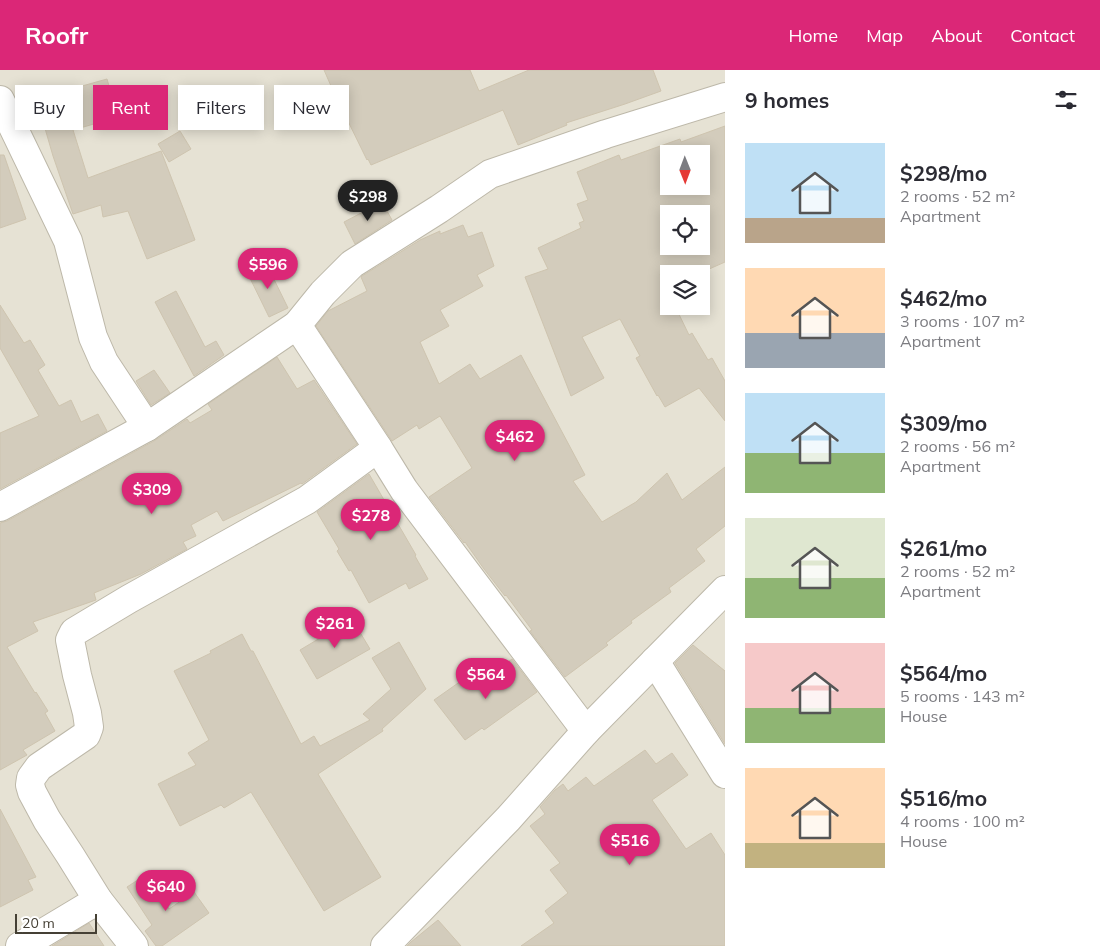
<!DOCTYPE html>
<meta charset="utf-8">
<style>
:root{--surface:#fff;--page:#f7f7f7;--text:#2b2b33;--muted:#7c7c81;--accent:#db2777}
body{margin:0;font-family:Mulish,sans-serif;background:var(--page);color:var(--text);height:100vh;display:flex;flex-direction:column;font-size:19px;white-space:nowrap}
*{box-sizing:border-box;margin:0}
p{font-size:16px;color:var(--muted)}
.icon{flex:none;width:28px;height:28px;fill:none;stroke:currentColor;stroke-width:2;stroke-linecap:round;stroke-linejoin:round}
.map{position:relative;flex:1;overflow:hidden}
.drawer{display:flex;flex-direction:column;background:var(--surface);width:375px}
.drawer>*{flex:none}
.top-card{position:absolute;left:15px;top:15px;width:475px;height:45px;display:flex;gap:10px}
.needle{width:32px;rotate:179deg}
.tools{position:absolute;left:660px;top:75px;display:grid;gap:10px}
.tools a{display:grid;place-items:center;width:50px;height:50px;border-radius:0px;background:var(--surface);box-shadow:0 2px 12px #0003;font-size:25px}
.scale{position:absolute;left:15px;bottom:12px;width:82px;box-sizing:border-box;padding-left:5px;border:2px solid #454035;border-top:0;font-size:14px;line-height:18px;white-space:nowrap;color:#454035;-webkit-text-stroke:4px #fff;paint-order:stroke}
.price{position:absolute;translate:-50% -42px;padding:0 11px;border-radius:18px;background:var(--accent);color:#fff;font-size:16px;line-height:32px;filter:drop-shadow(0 1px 2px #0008)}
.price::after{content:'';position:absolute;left:50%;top:30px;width:15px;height:11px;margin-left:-8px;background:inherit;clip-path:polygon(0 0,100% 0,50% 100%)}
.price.selected{background:#222;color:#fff}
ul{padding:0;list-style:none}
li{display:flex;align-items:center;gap:15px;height:125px;padding:0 20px}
li span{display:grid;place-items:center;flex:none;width:140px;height:100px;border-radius:0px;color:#555}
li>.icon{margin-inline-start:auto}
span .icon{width:60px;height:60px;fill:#fffc;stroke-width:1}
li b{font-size:21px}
h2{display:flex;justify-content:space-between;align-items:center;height:60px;padding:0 20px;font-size:21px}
.tag{padding:0 18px;border-radius:0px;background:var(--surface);box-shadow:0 2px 12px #0003;font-size:18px;line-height:45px}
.tag.selected{background:var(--accent);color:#fff}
header{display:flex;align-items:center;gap:30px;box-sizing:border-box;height:70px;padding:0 25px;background:var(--accent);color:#fff}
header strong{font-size:24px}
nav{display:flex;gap:28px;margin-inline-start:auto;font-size:18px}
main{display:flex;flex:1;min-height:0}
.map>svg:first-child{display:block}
.residential{fill:#e6e2d4;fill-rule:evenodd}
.building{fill:#d3ccbc;stroke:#cec4af;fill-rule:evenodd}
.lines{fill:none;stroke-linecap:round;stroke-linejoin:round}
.minor-casing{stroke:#bdb8a9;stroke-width:30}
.minor{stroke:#fff;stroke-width:28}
</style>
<header>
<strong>Roofr</strong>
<nav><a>Home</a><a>Map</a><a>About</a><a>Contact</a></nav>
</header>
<main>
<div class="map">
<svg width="725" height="876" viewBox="0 0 725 876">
<rect width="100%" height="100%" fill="#f2efe6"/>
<path class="residential" d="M 0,0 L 725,0 L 725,876 L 0,876 ZM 669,84 L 701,84 L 701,116 L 669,116 ZM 669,144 L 701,144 L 701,176 L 669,176 ZM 669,204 L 701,204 L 701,236 L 669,236 Z"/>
<g class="building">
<polygon points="324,0 470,0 479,21 529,0 653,0 661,21 625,34 566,53 567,55 518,75 503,40 371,95 368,89 367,90 343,41 342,41"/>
<polygon points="107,9 118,47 73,60 88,108 161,81 185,143 195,170 147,189 128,141 103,147 101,135 73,144 53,86 42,48 49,46 43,27"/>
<path d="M 725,56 L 725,192 L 698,204 L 660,204 L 669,222 L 669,236 L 675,236 L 689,265 L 692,263 L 708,290 L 712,288 L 725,311 L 725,351 L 699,318 L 665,337 L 658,325 L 657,326 L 636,288 L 640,286 L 620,249 L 582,267 L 604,308 L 571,326 L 525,207 L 548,199 L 538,178 L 581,158 L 579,153 L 584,151 L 577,134 L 588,130 L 577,102 L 619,85 L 621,90 L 680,69 L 681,72 ZM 669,84 L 701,84 L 701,116 L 669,116 ZM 669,144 L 701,144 L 701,176 L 669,176 Z"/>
<polygon points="180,61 191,79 169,92 158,74"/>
<polygon points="0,85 4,85 26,149 0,158"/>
<polygon points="382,132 392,150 355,174 344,152"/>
<polygon points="463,155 468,167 482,162 494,196 477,205 483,216 440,240 449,256 420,272 439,314 470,294 480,309 521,285 585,405 573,411 602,452 636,432 667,403 682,430 725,397 725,456 696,479 705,491 669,518 671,522 631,551 632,553 606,573 608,575 565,607 530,561 532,560 506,525 505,526 484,499 465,472 464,473 429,427 472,398 440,346 419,359 417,355 392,371 316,256 328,241 367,221 361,207 362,206 420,170 440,161 440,164"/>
<polygon points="266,193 288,238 269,247 247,202"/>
<polygon points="176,221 205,277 216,271 224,285 194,306 155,232"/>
<polygon points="0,235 24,273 30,270 45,295 38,300 59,336 71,330 81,352 98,344 107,361 0,419 0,363 39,346 0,278"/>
<polygon points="277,287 297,319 314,310 357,374 302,414 301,413 223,451 217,441 191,455 196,466 183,472 187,479 141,504 94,523 96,530 33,552 38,561 7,577 35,623 36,622 48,641 45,643 55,661 23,680 27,685 0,700 0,453 7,451 154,371 187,349 190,353 212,340 208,334"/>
<polygon points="154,300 170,323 151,335 136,311"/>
<polygon points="369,404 416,485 415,486 428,509 409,519 406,513 369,533 351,500 349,501 337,481 339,479 317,442"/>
<polygon points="352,549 370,579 317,609 300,580"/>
<polygon points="242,564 251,581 253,581 301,674 314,666 320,676 370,650 363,644 391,619 372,588 399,572 426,619 382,659 383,661 318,704 381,807 324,841 251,722 224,738 221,735 180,756 158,714 196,695 188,683 209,670 174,601 211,583 210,581"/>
<polygon points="693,575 725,601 725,674 675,593"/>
<polygon points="512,589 537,622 484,660 482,658 465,670 434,630 461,611 468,621"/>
<polygon points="645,680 656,694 672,683 688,705 652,730 686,779 711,763 725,785 725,876 521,876 554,853 545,841 568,823 550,800 560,793 530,756 545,744 540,737 555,720 563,714 568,721 586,707 594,716"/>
<polygon points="0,739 36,807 28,810 33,820 0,837"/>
<polygon points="147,804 169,839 194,822 209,843 162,876 156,876 145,861 152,855 127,817"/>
<polygon points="438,850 461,876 407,876 411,872"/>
<polygon points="89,853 104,876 52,876"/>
</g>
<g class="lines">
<g class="minor-casing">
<g id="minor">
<polyline points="0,30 68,171 93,267 104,292 147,357"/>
<polyline points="297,255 378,378 404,420 586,661"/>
<polyline points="0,437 147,357 175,338 297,255 323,223 352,194 439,139 490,104 606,64 725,27"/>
<polyline points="655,591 725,704"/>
<polyline points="20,876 38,866 98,830"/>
<polyline points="134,876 98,830 70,785 47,750 32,722 30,715 31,708 39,697 86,665 89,657 87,643 77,605 70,570 74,562 129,529 307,430 378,378"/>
<polyline points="385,876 508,749 586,661 725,520"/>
</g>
</g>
<use href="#minor" class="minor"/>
</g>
</svg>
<div class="tools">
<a><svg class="needle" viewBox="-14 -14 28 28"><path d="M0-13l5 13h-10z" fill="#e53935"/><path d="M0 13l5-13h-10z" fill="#7c7c81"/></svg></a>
<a><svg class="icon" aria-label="locate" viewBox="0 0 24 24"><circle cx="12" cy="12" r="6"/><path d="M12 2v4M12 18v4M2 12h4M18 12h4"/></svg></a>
<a><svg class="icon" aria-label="layers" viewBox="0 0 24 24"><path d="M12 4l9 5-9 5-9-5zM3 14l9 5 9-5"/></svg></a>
</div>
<div class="scale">20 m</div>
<b class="price selected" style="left:368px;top:152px">$298</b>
<b class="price" style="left:268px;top:220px">$596</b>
<b class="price" style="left:515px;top:392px">$462</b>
<b class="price" style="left:152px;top:445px">$309</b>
<b class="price" style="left:371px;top:471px">$278</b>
<b class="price" style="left:335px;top:579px">$261</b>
<b class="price" style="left:486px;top:630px">$564</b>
<b class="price" style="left:630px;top:796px">$516</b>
<b class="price" style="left:166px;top:842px">$640</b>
<div class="top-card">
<a class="tag">Buy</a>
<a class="tag selected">Rent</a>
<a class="tag">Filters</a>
<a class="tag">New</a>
</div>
</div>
<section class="drawer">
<h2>9 homes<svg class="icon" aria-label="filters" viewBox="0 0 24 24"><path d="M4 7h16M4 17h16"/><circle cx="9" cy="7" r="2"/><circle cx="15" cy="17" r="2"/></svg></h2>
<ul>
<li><span style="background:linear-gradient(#bfe0f5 75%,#b9a48a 0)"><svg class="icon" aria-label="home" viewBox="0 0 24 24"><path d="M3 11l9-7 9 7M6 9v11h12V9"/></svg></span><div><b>$298/mo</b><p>2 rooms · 52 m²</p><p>Apartment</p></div></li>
<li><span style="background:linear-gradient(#ffd9b3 65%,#9aa5b1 0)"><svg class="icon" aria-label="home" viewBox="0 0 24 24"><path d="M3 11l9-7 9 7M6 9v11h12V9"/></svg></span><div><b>$462/mo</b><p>3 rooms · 107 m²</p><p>Apartment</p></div></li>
<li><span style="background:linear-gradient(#bfe0f5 60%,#8fb573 0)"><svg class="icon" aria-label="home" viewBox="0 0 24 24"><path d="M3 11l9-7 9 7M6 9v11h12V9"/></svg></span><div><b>$309/mo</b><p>2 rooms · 56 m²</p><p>Apartment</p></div></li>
<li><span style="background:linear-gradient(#dfe7d0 60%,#8fb573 0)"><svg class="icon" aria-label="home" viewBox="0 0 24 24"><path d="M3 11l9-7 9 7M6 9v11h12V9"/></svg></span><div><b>$261/mo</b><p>2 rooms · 52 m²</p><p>Apartment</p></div></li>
<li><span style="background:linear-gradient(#f6c9c9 65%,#8fb573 0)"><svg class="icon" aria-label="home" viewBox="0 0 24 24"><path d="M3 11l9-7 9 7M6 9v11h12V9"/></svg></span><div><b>$564/mo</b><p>5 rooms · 143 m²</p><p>House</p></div></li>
<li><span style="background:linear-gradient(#ffd9b3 75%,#c2b280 0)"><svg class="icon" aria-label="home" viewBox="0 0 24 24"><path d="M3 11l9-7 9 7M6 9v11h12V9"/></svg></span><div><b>$516/mo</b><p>4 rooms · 100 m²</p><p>House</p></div></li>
</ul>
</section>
</main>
